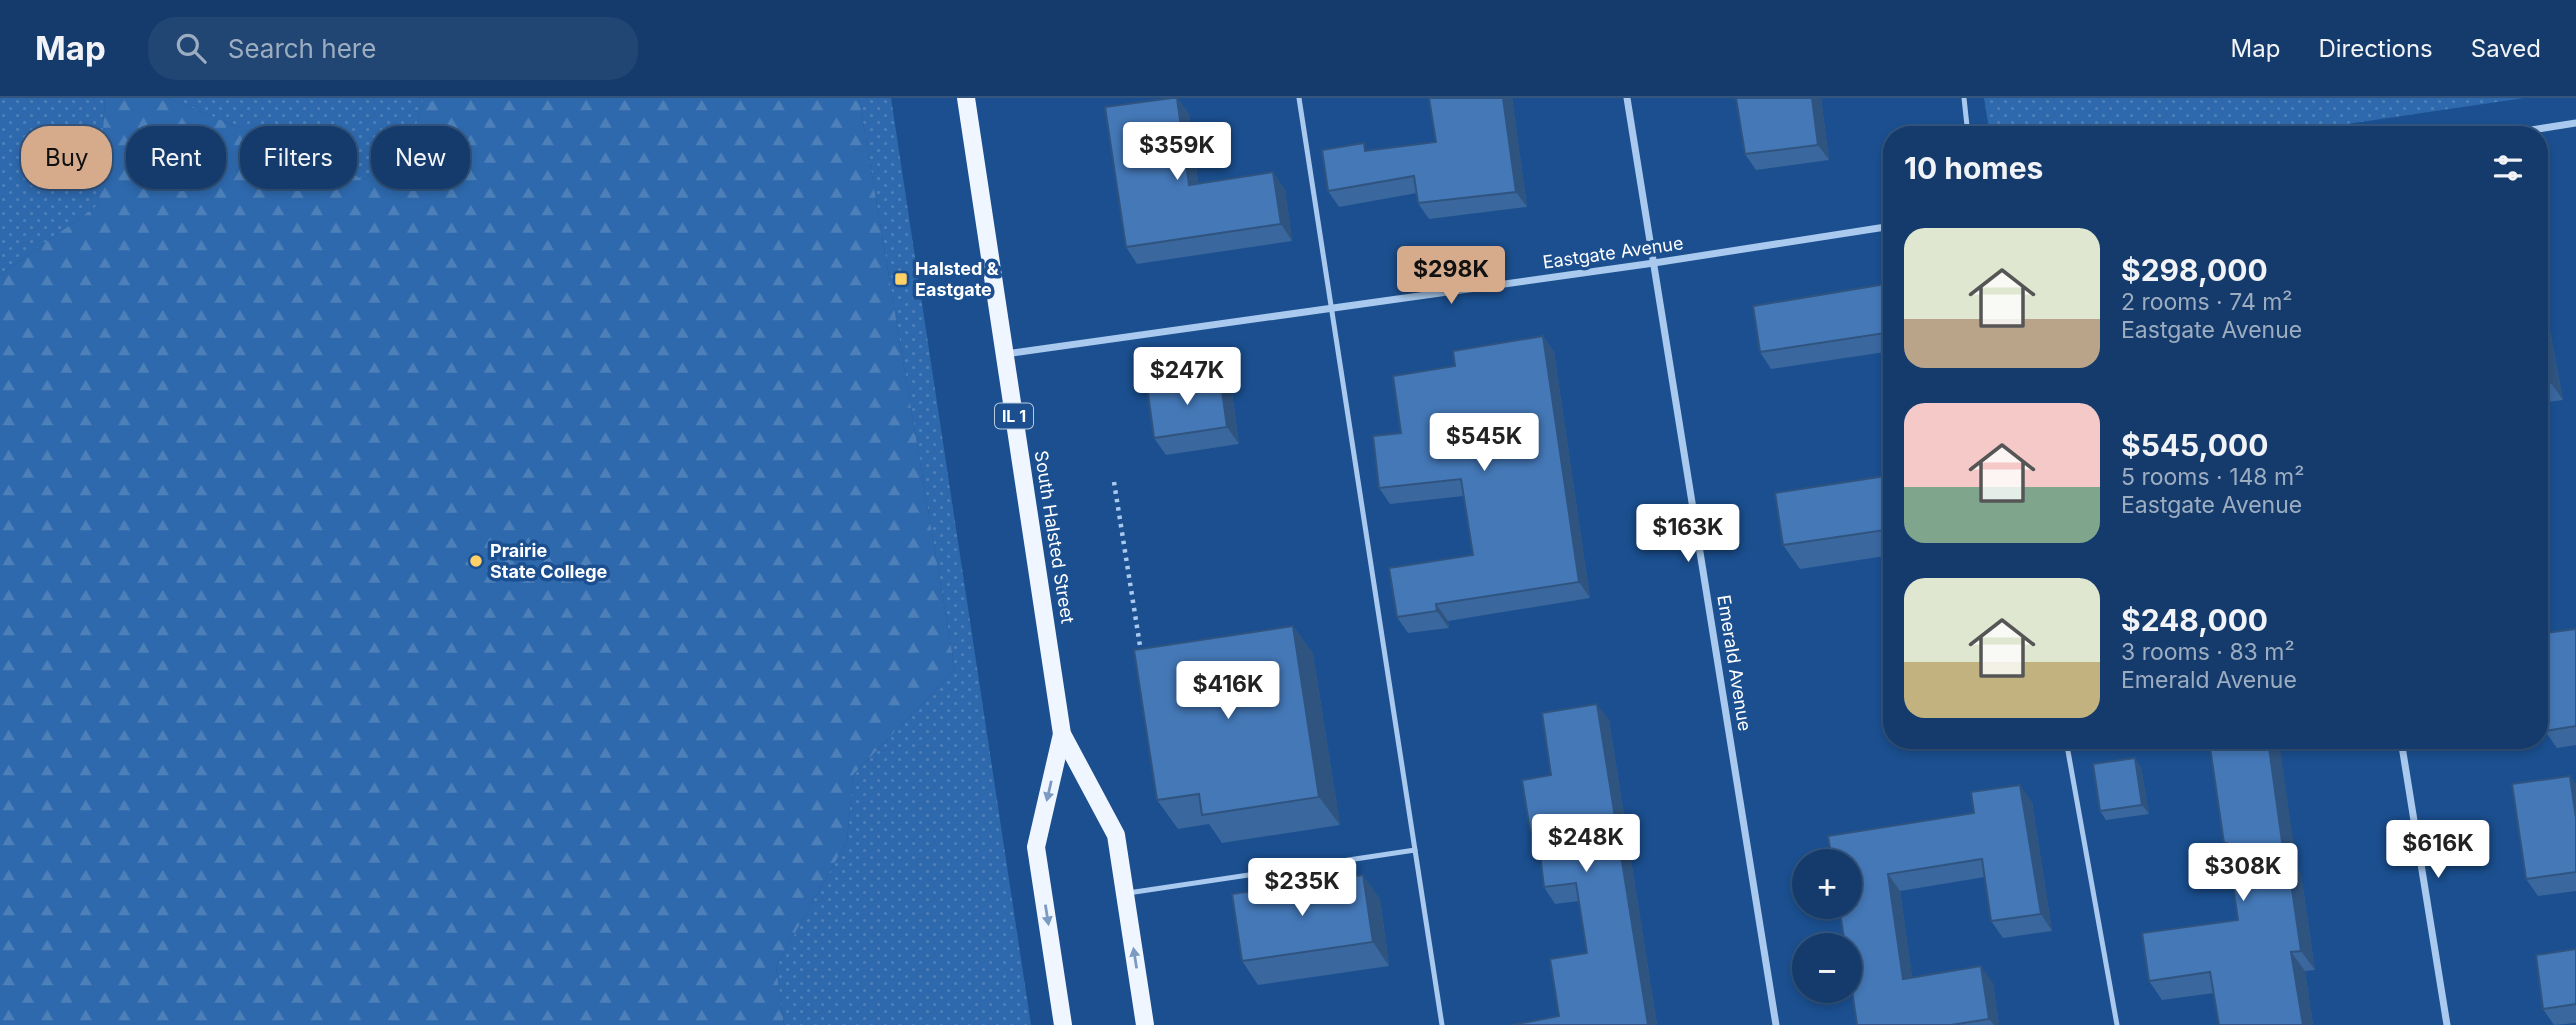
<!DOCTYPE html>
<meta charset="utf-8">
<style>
:root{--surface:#143b6b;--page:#214673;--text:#f1f3f6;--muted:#9dadc1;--line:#33557e;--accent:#d6ab8b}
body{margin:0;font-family:Inter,sans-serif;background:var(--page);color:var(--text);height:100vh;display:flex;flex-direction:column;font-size:26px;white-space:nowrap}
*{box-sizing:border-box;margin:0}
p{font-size:23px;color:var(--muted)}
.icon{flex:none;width:38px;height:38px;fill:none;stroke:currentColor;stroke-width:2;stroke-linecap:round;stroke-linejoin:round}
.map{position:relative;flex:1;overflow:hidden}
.panel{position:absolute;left:1883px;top:28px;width:665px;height:623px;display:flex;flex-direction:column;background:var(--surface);border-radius:28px;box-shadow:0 4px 10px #0003,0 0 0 2px var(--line)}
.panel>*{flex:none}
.top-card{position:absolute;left:21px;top:28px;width:665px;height:63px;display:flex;gap:14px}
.buttons{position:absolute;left:1792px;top:751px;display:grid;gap:14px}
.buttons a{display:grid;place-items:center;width:70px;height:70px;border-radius:50%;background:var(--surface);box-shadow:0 4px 10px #0003,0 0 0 2px var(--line);font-size:35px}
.price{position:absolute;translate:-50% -60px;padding:0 16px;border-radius:7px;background:#fff;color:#222;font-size:23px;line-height:46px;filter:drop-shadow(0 2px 4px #0008)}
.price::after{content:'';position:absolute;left:50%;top:42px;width:21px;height:16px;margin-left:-10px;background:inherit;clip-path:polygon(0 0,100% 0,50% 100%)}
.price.on{background:var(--accent);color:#111}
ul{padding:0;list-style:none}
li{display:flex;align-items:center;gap:21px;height:175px;padding:0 21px}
li span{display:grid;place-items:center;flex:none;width:196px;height:140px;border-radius:21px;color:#555}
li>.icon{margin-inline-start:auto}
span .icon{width:84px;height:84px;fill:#fffc;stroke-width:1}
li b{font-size:30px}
h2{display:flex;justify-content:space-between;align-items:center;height:84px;padding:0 21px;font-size:30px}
.tag{padding:0 24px;border-radius:28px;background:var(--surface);box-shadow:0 4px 10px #0003,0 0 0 2px var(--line);font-size:24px;line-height:63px}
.tag.on{background:var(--accent);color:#111}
header{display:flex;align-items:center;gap:42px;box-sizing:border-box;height:98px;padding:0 35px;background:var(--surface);border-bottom:2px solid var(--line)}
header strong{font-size:33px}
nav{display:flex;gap:38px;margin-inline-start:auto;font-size:24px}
.search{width:490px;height:63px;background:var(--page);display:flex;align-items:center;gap:18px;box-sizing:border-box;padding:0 24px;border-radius:28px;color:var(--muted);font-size:26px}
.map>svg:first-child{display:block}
.grass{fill:url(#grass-dots)}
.forest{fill:url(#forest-firs)}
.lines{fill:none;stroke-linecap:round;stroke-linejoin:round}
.path{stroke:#a9c9ee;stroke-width:4.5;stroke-dasharray:3.5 5;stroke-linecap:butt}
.service{stroke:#a9c9ee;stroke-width:5}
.minor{stroke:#a9c9ee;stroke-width:7}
.primary{stroke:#f0f6ff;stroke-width:18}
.wall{fill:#3a679d}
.shaded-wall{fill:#305480}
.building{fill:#4478b7;stroke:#305480;stroke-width:2}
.oneway{fill:#7b9ac1}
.poi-dot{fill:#ffd166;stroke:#1b4f8f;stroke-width:2.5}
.labels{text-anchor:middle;stroke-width:7;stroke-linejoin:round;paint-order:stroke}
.shield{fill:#1b4f8f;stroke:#bbcadd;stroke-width:2}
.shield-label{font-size:16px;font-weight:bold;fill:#fff}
.street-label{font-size:18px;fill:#fff;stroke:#1b4f8f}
.poi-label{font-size:18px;font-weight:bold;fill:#fff;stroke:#1b4f8f;text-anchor:start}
</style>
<header>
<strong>Map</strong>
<div class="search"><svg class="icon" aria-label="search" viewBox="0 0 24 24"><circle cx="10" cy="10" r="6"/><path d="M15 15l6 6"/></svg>Search here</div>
<nav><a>Map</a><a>Directions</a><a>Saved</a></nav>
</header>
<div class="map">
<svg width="2576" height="927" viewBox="0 0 2576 927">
<defs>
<pattern id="grass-dots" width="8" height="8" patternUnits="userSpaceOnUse" patternTransform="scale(1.75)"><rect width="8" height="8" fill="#2e69ad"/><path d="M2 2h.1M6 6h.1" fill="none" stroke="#4d80b9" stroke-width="1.8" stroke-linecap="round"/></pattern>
<pattern id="forest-firs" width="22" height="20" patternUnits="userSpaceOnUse" patternTransform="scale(1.75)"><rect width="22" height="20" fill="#2e69ad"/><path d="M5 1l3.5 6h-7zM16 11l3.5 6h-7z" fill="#4d80b9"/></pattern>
</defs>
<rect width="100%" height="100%" fill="#1b4f8f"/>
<g class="grass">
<polygon points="0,0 105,0 98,107 0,177"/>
<polygon points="168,0 424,0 405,66 363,81"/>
<polygon points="859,0 891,0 1031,927 784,927 776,869 847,743 853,677 955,572"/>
<polygon points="1984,0 2524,0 2272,37 1990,37"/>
</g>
<polygon class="forest" points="105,0 168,0 363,81 405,66 424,0 859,0 955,572 853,677 847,743 776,869 784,927 0,927 0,177 98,107"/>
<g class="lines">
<polyline class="path" points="1114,384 1141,554"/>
<g class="service">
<polyline points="1299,0 1442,927"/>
<polyline points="1964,0 1968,37"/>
<polyline points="2066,642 2117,927"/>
<polyline points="1128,795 1415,752"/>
</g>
<g class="minor">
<polyline points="1627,0 1776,927"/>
<polyline points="2499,37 2576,25"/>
<polyline points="1005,256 1654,165 1892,128"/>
<polyline points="2401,642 2447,927"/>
</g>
<g class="primary">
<polyline points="966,0 1062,636 1116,737 1145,927"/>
<polyline points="1062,636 1036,749 1063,927"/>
</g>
</g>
<g class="wall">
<polygon points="1177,0 1189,16 1198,85 1285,91 1292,143 1137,166 1126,149"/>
<polygon points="1429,0 1512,0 1527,109 1429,121 1418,105 1417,95 1339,109 1328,93 1369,52 1436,44"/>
<polygon points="1736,0 1821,0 1829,62 1756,72 1745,56"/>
<polygon points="2539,174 2563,302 2539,305"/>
<polygon points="1892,185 1892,253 1771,271 1760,254"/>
<polygon points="1543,238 1554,254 1590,500 1448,523 1449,530 1408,535 1397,519 1473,457 1464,398 1390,406 1379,390 1455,268"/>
<polygon points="1220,278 1232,295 1239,346 1166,357 1154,340"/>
<polygon points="1892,377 1892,457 1800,471 1783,447"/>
<polygon points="2539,430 2546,475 2539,476"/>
<polygon points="1293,528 1313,556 1340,727 1222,745 1209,726 1178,731 1157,702"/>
<polygon points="2576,531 2576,647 2557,650 2545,633 2542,610 2539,610 2539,536"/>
<polygon points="1609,622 1657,927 1512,927 1559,918 1587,855 1579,803 1555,806 1544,789 1539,744 1530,732 1551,677"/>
<polygon points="2209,642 2301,776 2315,872 2305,873 2313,927 2219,927 2214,895 2162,902 2149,883 2238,822 2228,751 2224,745"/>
<polygon points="2141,669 2149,716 2106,722 2100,713"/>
<polygon points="2576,686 2576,793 2538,798 2526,781"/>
<polygon points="2032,704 2052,833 2003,840 1991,823 1985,779 1900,793 1912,879 1993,885 1999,927 1857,927 1850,763 1974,715"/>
<polygon points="1380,801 1389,868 1258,887 1242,863"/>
<polygon points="2576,851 2576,925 2554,927 2543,911"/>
</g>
<g class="shaded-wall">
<polygon points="1177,0 1189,16 1201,104 1189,87"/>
<polygon points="1503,0 1512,0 1527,109 1516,94"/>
<polygon points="1812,0 1821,0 1829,62 1818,47"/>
<polygon points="1273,74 1285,91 1292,143 1281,126"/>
<polygon points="2539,174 2563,302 2551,285 2539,222"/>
<polygon points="1543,238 1554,254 1590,500 1579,484"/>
<polygon points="1220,278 1232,295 1239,346 1227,329"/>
<polygon points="2539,430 2546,475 2539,466"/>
<polygon points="1436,506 1448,523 1449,530 1437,513"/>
<polygon points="1293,528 1313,556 1340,727 1319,699"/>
<polygon points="1597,606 1609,622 1657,927 1648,927"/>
<polygon points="2268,642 2279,642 2297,770 2301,776 2315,872 2301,853 2284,758"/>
<polygon points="2135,660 2141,669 2149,716 2142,707"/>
<polygon points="2570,678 2576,686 2576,720"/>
<polygon points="2020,687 2032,704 2052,833 2041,816"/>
<polygon points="1888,776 1900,793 1915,898 1903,881"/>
<polygon points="1363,777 1380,801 1389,868 1373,844"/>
<polygon points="2291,854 2305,873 2313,927 2303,927"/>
<polygon points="1981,868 1993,885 1999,927 1994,927 1989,921"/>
</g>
<g class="building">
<polygon points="1172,0 1177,0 1189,87 1273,74 1281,126 1126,149 1105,9"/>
<polygon points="1429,0 1503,0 1516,94 1418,105 1414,78 1328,93 1322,52 1364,45 1365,53 1436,44"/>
<polygon points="1736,0 1812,0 1818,47 1745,56"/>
<polygon points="1892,185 1892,234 1760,254 1753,208"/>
<polygon points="2539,222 2551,285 2539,286"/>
<polygon points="1543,238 1579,484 1436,506 1437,513 1397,519 1389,470 1473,457 1461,381 1379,390 1373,338 1401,335 1393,278 1455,268 1453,253"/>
<polygon points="1220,278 1227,329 1154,340 1147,288"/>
<polygon points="1892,377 1892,431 1783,447 1775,395"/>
<polygon points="1293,528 1319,699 1202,717 1199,696 1157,702 1134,552"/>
<polygon points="2576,531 2576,628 2545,633 2539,594 2539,536"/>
<polygon points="1597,606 1648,927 1512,927 1559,918 1550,861 1587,855 1576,785 1544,789 1537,730 1530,732 1522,682 1551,677 1542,615"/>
<polygon points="2209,642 2268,642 2284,758 2287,757 2301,853 2291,854 2303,927 2219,927 2210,874 2149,883 2142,835 2238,822 2227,745 2224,745"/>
<polygon points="2135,660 2142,707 2100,713 2093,666"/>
<polygon points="2570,678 2576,720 2576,774 2526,781 2512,686"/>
<polygon points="2020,687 2041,816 1991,823 1982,761 1888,776 1903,881 1981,868 1989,921 1951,927 1857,927 1850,878 1850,847 1845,847 1839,808 1850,808 1850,763 1832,763 1828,738 1974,715 1971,694"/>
<polygon points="1363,777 1373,844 1242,863 1232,796"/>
<polygon points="2576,851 2576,906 2543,911 2536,857"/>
</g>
<defs><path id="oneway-solid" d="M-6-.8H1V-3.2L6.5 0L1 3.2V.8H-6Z" transform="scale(1.75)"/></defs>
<g class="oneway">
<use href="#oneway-solid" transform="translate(1049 693) rotate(103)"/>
<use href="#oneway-solid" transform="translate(1047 817) rotate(81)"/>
<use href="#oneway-solid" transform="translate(1135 860) rotate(-99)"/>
</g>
<g class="poi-dot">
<rect x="894" y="174" width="14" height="14" rx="3.5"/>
<circle cx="476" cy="463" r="7"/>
</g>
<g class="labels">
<rect class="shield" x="995" y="305.5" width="38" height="25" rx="5"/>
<g class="shield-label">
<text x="1014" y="324">IL 1</text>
</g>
<g class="street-label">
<text transform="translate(1613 155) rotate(-8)" y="6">Eastgate Avenue</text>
<text transform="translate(1054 439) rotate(81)" y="6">South Halsted Street</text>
<text transform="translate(1734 565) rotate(81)" y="6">Emerald Avenue</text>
</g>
<g class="poi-label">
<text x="915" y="177">Halsted &amp;<tspan x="915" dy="21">Eastgate</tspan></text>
<text x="490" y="459">Prairie<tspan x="490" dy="21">State College</tspan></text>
</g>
</g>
</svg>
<div class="buttons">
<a>+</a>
<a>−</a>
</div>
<b class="price" style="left:1177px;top:84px">$359K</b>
<b class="price on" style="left:1451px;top:208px">$298K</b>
<b class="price" style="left:1187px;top:309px">$247K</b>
<b class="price" style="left:1484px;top:375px">$545K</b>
<b class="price" style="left:1688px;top:466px">$163K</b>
<b class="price" style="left:1228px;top:623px">$416K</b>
<b class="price" style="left:1586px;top:776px">$248K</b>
<b class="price" style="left:2438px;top:782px">$616K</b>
<b class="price" style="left:2243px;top:805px">$308K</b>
<b class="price" style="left:1302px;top:820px">$235K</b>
<div class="top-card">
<a class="tag on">Buy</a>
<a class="tag">Rent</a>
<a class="tag">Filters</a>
<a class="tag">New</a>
</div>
<section class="panel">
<h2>10 homes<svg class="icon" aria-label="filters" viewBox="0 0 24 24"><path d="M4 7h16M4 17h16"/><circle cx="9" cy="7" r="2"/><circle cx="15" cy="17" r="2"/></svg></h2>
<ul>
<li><span style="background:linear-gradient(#dfe7d0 65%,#b9a48a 0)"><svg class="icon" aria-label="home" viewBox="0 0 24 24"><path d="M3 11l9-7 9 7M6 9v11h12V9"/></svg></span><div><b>$298,000</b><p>2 rooms · 74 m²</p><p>Eastgate Avenue</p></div></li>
<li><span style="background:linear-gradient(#f6c9c9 60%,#7fa58c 0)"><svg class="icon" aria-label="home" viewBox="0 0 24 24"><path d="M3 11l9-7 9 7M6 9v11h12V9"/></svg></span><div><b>$545,000</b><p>5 rooms · 148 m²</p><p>Eastgate Avenue</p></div></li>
<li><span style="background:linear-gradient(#dfe7d0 60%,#c2b280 0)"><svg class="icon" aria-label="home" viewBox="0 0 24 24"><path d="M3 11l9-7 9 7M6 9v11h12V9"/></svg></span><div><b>$248,000</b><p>3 rooms · 83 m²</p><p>Emerald Avenue</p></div></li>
</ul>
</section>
</div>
